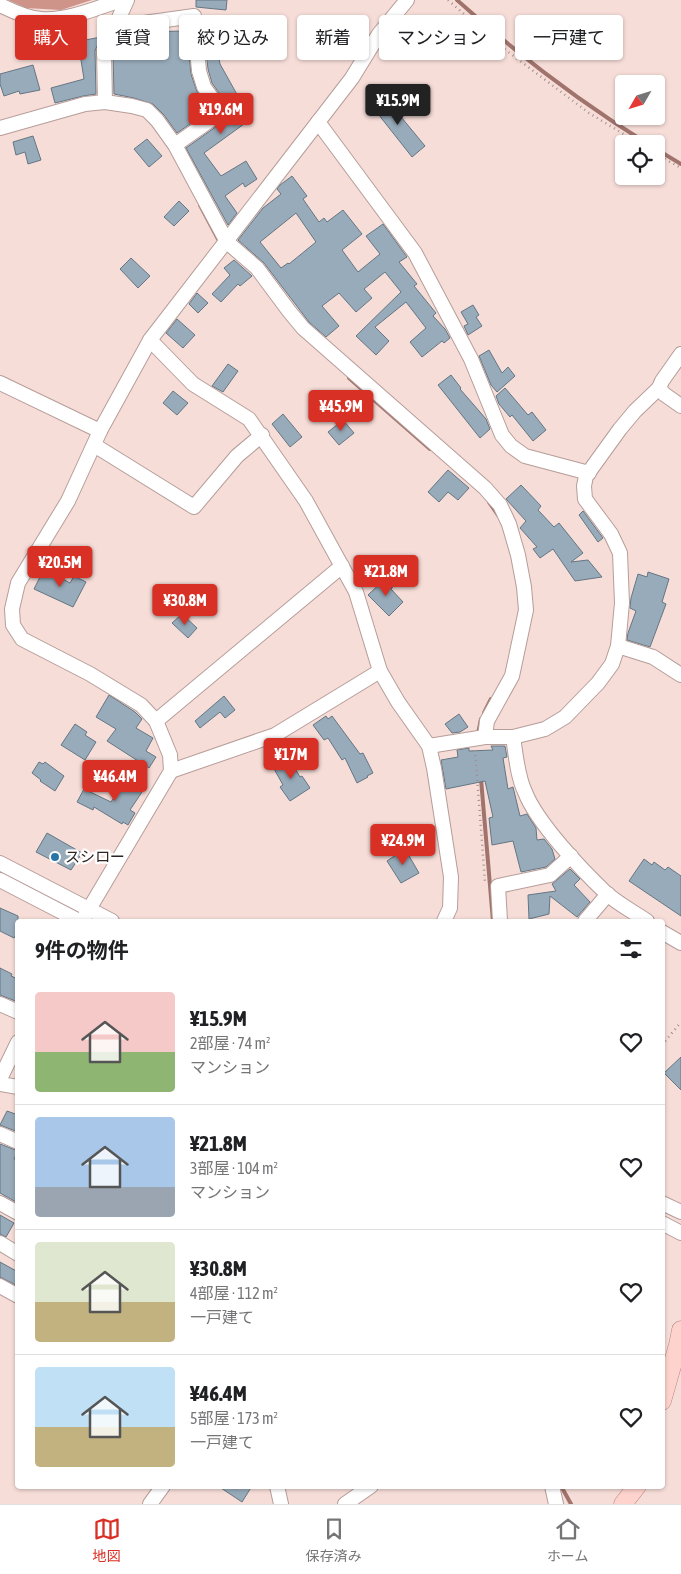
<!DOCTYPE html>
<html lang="ja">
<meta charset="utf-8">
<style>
:root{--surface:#fff;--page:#f2f2f2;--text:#202124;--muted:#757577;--line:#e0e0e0;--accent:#d93025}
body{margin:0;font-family:"Asap Condensed","Noto Sans JP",sans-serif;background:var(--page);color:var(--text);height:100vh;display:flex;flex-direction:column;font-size:19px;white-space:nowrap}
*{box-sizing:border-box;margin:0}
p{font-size:16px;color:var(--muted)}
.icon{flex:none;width:28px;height:28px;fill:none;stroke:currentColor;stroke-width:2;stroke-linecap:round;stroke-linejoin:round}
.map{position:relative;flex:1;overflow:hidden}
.side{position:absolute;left:15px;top:919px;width:650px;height:570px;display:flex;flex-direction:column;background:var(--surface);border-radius:5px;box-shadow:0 1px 4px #0004}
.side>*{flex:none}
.hud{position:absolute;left:15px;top:15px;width:651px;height:45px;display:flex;gap:10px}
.needle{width:32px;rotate:231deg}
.fabs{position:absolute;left:615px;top:75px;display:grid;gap:10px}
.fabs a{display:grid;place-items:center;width:50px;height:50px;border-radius:5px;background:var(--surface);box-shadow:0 1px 4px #0004;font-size:25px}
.price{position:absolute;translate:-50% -42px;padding:0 11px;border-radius:5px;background:var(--accent);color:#fff;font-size:16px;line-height:32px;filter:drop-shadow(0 1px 2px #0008)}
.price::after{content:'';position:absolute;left:50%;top:30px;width:15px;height:11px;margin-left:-8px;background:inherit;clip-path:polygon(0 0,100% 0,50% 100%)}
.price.selected{background:#222;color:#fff}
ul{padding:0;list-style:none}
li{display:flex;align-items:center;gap:15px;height:125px;padding:0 20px}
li+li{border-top:1px solid var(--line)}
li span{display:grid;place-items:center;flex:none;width:140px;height:100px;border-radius:5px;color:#555}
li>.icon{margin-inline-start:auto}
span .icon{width:60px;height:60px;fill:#fffc;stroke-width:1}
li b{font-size:21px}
h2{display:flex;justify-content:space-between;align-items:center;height:60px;padding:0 20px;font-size:21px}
.tag{padding:0 18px;border-radius:5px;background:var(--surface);box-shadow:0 1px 4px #0004;font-size:18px;line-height:45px}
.tag.selected{background:var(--accent);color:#fff}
.dock{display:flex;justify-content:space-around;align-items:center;height:70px;border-top:1px solid var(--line);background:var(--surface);font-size:14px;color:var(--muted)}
.dock a{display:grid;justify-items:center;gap:2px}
.dock .selected{color:var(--accent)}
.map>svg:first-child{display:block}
.forest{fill:#ce948a}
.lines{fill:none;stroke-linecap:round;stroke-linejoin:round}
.stream{stroke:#a0746d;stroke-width:4}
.building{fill:#98abba;stroke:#647683;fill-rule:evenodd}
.minor-casing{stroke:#b69d99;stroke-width:16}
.major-casing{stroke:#b4837b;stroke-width:19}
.path{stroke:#a3908d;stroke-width:2.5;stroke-dasharray:1 4;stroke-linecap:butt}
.minor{stroke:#fff;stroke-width:14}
.major{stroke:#fed3cd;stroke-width:18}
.poi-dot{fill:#2776a8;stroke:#fff;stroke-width:2}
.labels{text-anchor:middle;stroke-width:4.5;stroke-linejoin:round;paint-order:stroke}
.poi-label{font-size:15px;fill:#2d2322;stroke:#fff;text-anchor:start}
</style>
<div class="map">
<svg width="681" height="1504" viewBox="0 0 681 1504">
<rect width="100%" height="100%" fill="#f7ddd8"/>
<polygon class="forest" points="8,0 92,0 61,10 26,8"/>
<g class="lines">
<g class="stream">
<path d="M 457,0 C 517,54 580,102 648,144"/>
<polyline points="656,149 681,164"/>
<polyline points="200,205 218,239"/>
<polyline points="349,378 430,449"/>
<polyline points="489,502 498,515"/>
<polyline points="484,713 491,699"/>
<polyline points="478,734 481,719"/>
<polyline points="481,779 493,921"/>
<polyline points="561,1486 571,1504"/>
</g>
</g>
<g class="building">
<polygon points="196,0 227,0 226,10 196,7"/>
<polygon points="213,23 220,64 239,98 237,99 249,116 242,122 244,124 204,153 221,176 246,161 257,179 245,187 243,183 225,196 237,213 228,225 186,148 227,119 230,115 229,107 212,83 208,69 203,24"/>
<polygon points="183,26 186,26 191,74 197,92 207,105 197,113 200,117 177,133 164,115 153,104 134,98 114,94 113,53 121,35 142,32 183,31"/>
<polygon points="101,37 95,51 96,94 83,96 55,103 51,88 84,79 80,54 78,55 75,42"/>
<polygon points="33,65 40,90 20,94 19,91 4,96 0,84 0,74"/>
<polygon points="383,95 425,146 412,157 371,105"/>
<polygon points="33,136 41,160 28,164 25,152 16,155 13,142"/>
<polygon points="147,139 162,156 149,167 134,149"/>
<path d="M 292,176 L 307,196 L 303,199 L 319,222 L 324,218 L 327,222 L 343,210 L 362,234 L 342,250 L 358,272 L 380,254 L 366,236 L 383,224 L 407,257 L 399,262 L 417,284 L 414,286 L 436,313 L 433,316 L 445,329 L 450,338 L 444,343 L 442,341 L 422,357 L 410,342 L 426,328 L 406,302 L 375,327 L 389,341 L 376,355 L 356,336 L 401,292 L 385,272 L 364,289 L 372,298 L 356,312 L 339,293 L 322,306 L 339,326 L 326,337 L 309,322 L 264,263 L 238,240 L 263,208 L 281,194 L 277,189 L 280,185 ZM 296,213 L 316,242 L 289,264 L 288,263 L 281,268 L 260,242 Z"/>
<polygon points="179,201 189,211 174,226 164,217"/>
<polygon points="131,258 150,276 138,288 120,269"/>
<polygon points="234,260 252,276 240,286 238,284 221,302 212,294 230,275 224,268"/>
<polygon points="197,293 208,303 198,313 189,304"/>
<polygon points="473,305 479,315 476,317 482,326 468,335 464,326 468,324 461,312"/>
<polygon points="177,319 195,335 183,348 166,333"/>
<polygon points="489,350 502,373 508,367 515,376 497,392 491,385 479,356"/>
<polygon points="228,364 238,371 223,392 212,386"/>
<polygon points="451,375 461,388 460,389 486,419 490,429 480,438 438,385"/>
<polygon points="505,388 528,415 532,412 546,430 533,441 512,415 510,417 499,404 496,396"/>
<polygon points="173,391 188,403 177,415 163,403"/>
<polygon points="283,414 302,437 290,447 272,424"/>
<polygon points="343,420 354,433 339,445 328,432"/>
<polygon points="448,470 469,488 458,500 448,492 439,502 428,492"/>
<polygon points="521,485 541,506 538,510 554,527 559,523 583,553 571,562 588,560 602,577 575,581 553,549 540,558 533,549 537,547 520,528 526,521 506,499"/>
<polygon points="583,511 603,538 598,542 579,515"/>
<polygon points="44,569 70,583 74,576 86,582 73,607 34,589"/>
<polygon points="648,572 669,579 662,602 666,604 650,647 627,640 628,633 636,611 630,608 631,598 638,574 647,577"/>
<polygon points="387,577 394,585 391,589 403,602 389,616 368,595"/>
<polygon points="182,614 197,628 188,638 172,623"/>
<polygon points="109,695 135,712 142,719 136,728 153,738 146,751 156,757 149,768 107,741 116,729 96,717"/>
<polygon points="224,696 235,710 225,718 220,712 200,728 195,721"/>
<polygon points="459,714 468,727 460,732 452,733 445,724"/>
<polygon points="326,716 328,719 332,716 360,754 363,753 373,773 367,776 368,777 357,783 345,758 342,760 328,738 324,740 313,725"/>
<polygon points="75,724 87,732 85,735 96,742 85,760 61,745"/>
<polygon points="491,746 505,746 507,757 503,758 508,789 513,787 520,816 527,814 536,828 537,840 544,839 552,849 555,859 546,867 521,872 513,841 492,845 489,818 493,817 485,781 446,789 441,760 458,757 457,750 469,748 469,751 493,750"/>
<polygon points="289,758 300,777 302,776 310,788 290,801 280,787 283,785 273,767"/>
<polygon points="39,762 43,764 45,762 64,776 55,791 40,781 41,780 32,773"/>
<polygon points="126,778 144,789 130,810 135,813 128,825 123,822 122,824 94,807 93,810 77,802 84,789 111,802"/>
<polygon points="47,833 82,853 71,870 36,852"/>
<polygon points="405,849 419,873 401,883 387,861"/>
<polygon points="644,859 652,865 654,862 665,870 668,867 681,876 681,916 629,881"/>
<polygon points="570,869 580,879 574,885 590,902 577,917 550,896 549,914 529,919 528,895 556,891 552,884"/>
<polygon points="0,908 18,916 18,931 14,938 0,931"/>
<polygon points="0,968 12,974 11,976 18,979 18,1002 0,995"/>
<polygon points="681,1057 681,1090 664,1073"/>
<polygon points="7,1111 18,1115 18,1132 0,1125"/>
<polygon points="0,1144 18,1151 14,1159 18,1160 18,1203 0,1193"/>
<polygon points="0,1215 14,1223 6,1237 0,1234"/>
<polygon points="0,1262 18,1272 18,1286 0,1277"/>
<polygon points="218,1486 252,1486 242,1502"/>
</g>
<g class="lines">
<g class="minor-casing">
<g id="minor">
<path d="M 0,5 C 12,11 27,18 41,19 C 68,21 96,8 121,0"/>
<polyline points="115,27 194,16 199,71 204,87 222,112 175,145"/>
<polyline points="105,102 104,51 127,0"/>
<polyline points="318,122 415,253 471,359 502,435 511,446 525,456 589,473"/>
<polyline points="0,128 85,104 105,102 132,106 147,110 157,120 175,145 227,242 257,268 289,311 303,328 485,488 500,505 509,524 518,555 524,587 526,610 512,676 487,721 485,737"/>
<polyline points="150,340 193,384 249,419 306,501 356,592 380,671 398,702 429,746 434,768 451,877 450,908 444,921"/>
<polyline points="0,383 100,431"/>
<polyline points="659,388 664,394 681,406"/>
<polyline points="94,445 194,507 237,456 262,435"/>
<polyline points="618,646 653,657 681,675"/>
<polyline points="156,721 342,566"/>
<path d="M 513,737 C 516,755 517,775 525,792 C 537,823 582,870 606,893 C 618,904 634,912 647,921"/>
<polyline points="429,746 485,737 513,737 545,729 565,717 598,683 612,664 618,646 622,603 620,553 611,534 585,499 584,486 586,476 620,429 635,411 659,388 662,381 681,354"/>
<polyline points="171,771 275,735 380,671"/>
<polyline points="0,863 112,921"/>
<polyline points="0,880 79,921"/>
<polyline points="82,921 171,771 170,755 156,721 141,705 90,674 22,639 13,625 12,609 18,583 68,501 100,431 150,340 352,78 379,34 407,0"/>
<polyline points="500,921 498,886 550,875 571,856"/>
<polyline points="585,921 608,894"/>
<polyline points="662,932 681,943"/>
<polyline points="0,1004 18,1012"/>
<polyline points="0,1079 18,1042"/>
<polyline points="0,1084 18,1087"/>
<polyline points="0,1134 18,1142"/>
<polyline points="0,1203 18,1213"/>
<polyline points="662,1203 681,1212"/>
<polyline points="662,1223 681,1233"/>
<polyline points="0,1243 18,1254"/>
<polyline points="0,1286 18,1296"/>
<polyline points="277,1486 281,1504"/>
<polyline points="552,1486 556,1504"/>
<polyline points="150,1504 163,1486"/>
<polyline points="345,1504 371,1486"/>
</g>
</g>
<g class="major-casing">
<g id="major">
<polyline points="662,1401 678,1345 681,1330"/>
<polyline points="623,1504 637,1486"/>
</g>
</g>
<g class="path">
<polyline points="448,0 499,45 589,113 640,144"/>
<polyline points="656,154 681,168"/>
<polyline points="475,750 485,882"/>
<polyline points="662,1045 681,1022"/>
</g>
<use href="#minor" class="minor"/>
<use href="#major" class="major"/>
</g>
<circle class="poi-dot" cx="55" cy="857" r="5"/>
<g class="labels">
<g class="poi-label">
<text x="65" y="862">スシロー</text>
</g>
</g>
</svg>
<div class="fabs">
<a><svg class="needle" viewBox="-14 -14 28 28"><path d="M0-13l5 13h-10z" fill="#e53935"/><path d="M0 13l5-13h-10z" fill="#757577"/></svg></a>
<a><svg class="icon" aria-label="locate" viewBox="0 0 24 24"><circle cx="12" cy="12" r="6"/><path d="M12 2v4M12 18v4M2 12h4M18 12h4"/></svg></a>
</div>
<b class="price selected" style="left:398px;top:126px">¥15.9M</b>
<b class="price" style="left:221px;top:135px">¥19.6M</b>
<b class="price" style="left:341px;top:432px">¥45.9M</b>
<b class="price" style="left:60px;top:588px">¥20.5M</b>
<b class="price" style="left:386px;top:597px">¥21.8M</b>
<b class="price" style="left:185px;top:626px">¥30.8M</b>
<b class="price" style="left:291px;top:780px">¥17M</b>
<b class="price" style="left:115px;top:802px">¥46.4M</b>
<b class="price" style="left:403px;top:866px">¥24.9M</b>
<div class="hud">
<a class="tag selected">購入</a>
<a class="tag">賃貸</a>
<a class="tag">絞り込み</a>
<a class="tag">新着</a>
<a class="tag">マンション</a>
<a class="tag">一戸建て</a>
</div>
<section class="side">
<h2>9件の物件<svg class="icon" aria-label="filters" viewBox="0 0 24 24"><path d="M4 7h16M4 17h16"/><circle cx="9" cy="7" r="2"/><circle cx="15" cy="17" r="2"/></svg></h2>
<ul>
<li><span style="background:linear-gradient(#f6c9c9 60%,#8fb573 0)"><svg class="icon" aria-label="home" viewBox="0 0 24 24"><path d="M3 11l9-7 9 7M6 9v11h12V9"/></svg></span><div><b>¥15.9M</b><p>2部屋 · 74 m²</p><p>マンション</p></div><svg class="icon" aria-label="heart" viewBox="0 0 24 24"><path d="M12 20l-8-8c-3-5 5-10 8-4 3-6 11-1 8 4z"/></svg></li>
<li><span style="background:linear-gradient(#a9c7e8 70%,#9aa5b1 0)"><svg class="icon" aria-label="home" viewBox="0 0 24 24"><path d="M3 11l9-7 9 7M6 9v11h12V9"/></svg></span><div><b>¥21.8M</b><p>3部屋 · 104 m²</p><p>マンション</p></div><svg class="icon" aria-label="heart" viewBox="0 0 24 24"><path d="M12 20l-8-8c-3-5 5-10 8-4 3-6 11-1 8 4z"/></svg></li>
<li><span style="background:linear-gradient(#dfe7d0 60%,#c2b280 0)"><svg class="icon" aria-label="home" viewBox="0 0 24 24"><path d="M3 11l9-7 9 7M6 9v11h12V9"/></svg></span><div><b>¥30.8M</b><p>4部屋 · 112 m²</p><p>一戸建て</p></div><svg class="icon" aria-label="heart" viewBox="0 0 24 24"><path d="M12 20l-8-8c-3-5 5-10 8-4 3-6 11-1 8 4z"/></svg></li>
<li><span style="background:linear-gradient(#bfe0f5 60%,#c2b280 0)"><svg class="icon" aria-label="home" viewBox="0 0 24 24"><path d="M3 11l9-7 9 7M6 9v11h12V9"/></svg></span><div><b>¥46.4M</b><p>5部屋 · 173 m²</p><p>一戸建て</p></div><svg class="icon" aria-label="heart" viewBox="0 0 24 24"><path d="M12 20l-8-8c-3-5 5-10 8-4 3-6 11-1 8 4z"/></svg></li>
</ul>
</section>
</div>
<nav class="dock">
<a class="selected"><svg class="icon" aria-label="map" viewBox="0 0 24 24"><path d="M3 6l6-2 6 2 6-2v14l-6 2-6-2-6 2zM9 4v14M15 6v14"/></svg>地図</a>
<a><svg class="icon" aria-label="saved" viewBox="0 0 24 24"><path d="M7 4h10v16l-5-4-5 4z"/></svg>保存済み</a>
<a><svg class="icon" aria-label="home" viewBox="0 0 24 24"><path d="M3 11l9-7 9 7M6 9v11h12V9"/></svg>ホーム</a>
</nav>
